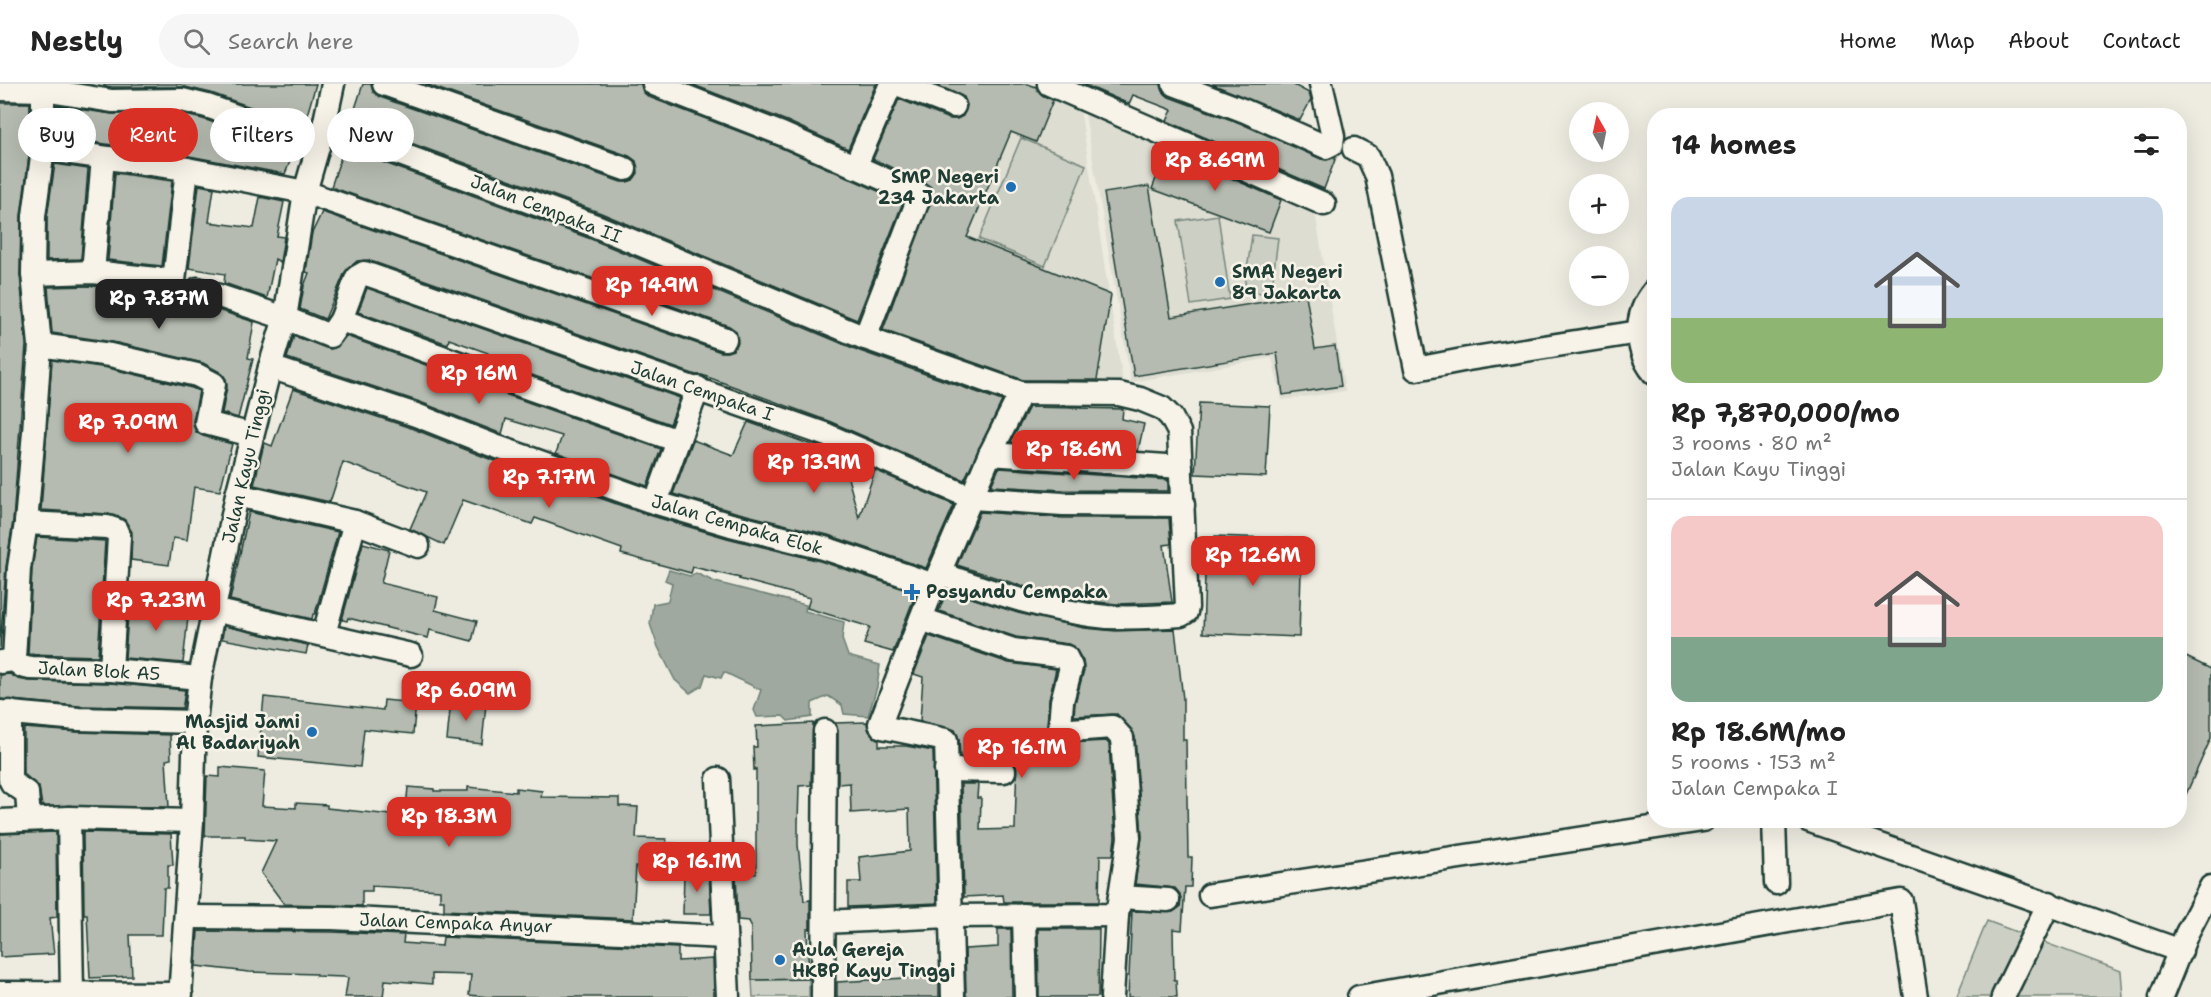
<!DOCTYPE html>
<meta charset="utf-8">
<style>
:root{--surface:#fff;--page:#f6f6f6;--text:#222;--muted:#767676;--line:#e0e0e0;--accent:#d93025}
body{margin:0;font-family:"Shantell Sans",sans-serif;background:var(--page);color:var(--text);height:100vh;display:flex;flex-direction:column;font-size:22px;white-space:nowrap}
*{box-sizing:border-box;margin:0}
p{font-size:20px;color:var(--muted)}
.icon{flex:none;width:33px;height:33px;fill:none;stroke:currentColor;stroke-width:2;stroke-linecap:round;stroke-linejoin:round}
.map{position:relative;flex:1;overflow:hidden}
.side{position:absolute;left:1647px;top:24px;width:540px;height:720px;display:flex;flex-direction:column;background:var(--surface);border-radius:24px;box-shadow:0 6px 24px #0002}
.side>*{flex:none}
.guide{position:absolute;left:18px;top:24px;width:570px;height:54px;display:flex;gap:12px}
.needle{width:39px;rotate:351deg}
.controls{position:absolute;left:1569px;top:18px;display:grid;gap:12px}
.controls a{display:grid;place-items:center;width:60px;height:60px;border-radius:50%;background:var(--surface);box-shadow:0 6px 24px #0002;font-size:30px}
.price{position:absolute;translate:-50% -51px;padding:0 14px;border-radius:12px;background:var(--accent);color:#fff;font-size:20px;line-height:39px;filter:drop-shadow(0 2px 3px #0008)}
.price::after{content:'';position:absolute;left:50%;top:36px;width:18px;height:14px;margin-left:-9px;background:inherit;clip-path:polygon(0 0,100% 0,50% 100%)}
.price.current{background:#222;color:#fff}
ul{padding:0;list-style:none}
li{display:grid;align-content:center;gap:12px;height:318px;padding:0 24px}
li+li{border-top:2px solid var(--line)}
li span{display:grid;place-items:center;height:186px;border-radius:18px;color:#555}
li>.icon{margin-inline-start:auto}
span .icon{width:108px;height:108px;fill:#fffc;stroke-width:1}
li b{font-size:26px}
h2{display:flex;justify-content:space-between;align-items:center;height:72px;padding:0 24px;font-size:26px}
.pill{padding:0 21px;border-radius:27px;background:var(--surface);box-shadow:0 6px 24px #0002;font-size:21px;line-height:54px}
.pill.current{background:var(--accent);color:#fff}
header{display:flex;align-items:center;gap:36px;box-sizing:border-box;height:84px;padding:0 30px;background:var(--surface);border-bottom:2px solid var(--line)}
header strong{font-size:28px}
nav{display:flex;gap:33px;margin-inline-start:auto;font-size:21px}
.search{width:420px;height:54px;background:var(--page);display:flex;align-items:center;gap:15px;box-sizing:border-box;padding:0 21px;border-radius:33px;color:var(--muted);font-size:22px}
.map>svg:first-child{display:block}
.built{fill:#ddddd2}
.green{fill:#cccfc4;stroke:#76867c;stroke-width:1.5}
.water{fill:#9fa99f;stroke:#6c7e74;stroke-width:1.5}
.building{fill:#b5bbb0;stroke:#1f3d34;stroke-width:1.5}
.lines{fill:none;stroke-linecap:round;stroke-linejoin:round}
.minor-casing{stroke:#1f3d34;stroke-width:27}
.minor{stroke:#f7f3e8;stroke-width:22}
.poi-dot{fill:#1f6fb2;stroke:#f7f3e8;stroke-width:2}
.labels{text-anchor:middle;stroke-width:5;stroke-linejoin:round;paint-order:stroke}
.poi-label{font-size:18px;font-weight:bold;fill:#1f3d34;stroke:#f7f3e8;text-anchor:start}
.street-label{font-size:18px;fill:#1f3d34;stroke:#f7f3e8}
</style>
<header>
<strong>Nestly</strong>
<div class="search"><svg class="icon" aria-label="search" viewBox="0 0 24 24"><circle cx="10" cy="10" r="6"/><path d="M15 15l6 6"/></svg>Search here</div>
<nav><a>Home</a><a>Map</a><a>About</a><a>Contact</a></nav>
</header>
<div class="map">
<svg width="2211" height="913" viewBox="0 0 2211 913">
<rect width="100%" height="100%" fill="#eeece1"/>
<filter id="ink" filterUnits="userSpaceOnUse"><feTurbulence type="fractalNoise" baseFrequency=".0167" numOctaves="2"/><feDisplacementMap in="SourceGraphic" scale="12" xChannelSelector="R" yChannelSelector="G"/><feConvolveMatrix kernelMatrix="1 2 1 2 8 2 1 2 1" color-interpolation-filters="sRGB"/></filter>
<g filter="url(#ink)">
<g class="built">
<polygon points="974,0 1038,0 1079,18 1123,299 1027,292 1038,244 895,188"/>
<polygon points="1083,19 1314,122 1345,307 1282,316 1272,274 1131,298"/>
</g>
<g class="green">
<polygon points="1021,54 1086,81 1045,182 979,155"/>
<polygon points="1218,131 1230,215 1191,221 1178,137"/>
<polygon points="1252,151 1278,154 1271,210 1244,207"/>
<polygon points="1987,837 2121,887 2123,913 1956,913"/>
<polygon points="809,895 809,913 753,913 752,896"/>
</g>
<polygon class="water" points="669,486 690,492 696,489 715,498 806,521 805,527 844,538 842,555 848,572 880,581 877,603 868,632 844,630 842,621 828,612 812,619 812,633 788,637 783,632 757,633 754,626 761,606 724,588 721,594 706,590 702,602 690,609 675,596 658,563 650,540 653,520 668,517 672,499 665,496"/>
<g class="building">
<polygon points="104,0 316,0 303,45 285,35 211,9 185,3 113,3 104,2"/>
<polygon points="363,0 371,0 373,8 380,13 621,98 627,98 633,96 638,89 636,77 629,72 425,0 641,0 643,8 649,13 777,62 903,118 857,236 601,129 351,37"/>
<polygon points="691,0 876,0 848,65 787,37"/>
<polygon points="934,0 1028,0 1036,3 1043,12 1053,16 1036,58 1011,48 967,153 1111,211 1097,296 1023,296 883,246 933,110 931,103 925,99 873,75 899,15 949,35 957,35 963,32 967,21 964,13"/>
<polygon points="1083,0 1161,0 1163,8 1169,13 1240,39 1321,75 1327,76 1336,73 1324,105 1167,37 1172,26 1133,11 1129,20"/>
<polygon points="1212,0 1292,0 1309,9 1311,16 1300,36"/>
<polygon points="0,19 30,19 30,64 21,132 20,190 26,261 13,437 6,483 0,564"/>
<polygon points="57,22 112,30 180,30 203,35 276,60 293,70 285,90 189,72 57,53"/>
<polygon points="344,64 591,155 860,267 1002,317 964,396 831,338 702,291 696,291 368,176 357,177 345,188 325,235 300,225 304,202 309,189 306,188 312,149 322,128 721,268 727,268 733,266 738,259 736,247 729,242 331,103"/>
<polygon points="1167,66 1281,116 1269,148 1152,105"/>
<polygon points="55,80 88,85 81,175 47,176 47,133"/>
<polygon points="115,89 172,97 162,182 108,176"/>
<polygon points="199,101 214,104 209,138 254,144 260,113 284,118 277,152 284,153 280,178 275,175 267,214 224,199 225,190 189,184"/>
<polygon points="1149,102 1171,233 1306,211 1315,265 1335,262 1341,302 1283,311 1277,269 1134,292 1104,109"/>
<polygon points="92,202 165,210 164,216 212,224 254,238 248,274 253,275 238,334 222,329 227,303 226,295 220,288 203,279 113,258 52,249 48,203"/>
<polygon points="367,204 680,314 670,340 487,275 488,269 449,255 448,260 358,228"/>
<polygon points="294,252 330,265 337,263 346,252 440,286 438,293 478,304 479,301 661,365 647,402 556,369 562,352 506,335 502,350 420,318 287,274"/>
<polygon points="52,276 108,284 192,304 199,307 193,337 196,348 203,352 232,360 220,407 194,403 187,456 173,454 169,481 131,476 132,448 125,436 120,433 108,430 41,426"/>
<polygon points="293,305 411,344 487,374 642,429 727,454 820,477 916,509 893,568 864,560 870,543 807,524 810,514 739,495 740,494 693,483 691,489 621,470 622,465 535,434 532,440 463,416 444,461 410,445 426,408 343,378 330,418 254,401 263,364 265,359 272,362"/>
<polygon points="1199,319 1270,322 1266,393 1195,390"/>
<polygon points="1029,323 1123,325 1122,335 1144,340 1138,367 1011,358"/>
<polygon points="748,338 842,372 859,434 875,386 954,421 926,484 828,451 735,428 673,410 693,356 733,371"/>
<polygon points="999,384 1168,396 1168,407 1064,406 991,402"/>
<polygon points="249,428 338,448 315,530 313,530 312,535 230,516"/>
<polygon points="980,428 1063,434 1169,434 1171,460 1164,461 1172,518 1117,520 1088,517 1026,503 957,481"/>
<polygon points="1215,452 1302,455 1299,553 1203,549 1206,462 1215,463"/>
<polygon points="37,453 105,457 98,572 28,570 32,485"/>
<polygon points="363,459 389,466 381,499 438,513 435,526 477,537 472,557 430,546 428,554 348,534 347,537 342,536"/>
<polygon points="947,506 1018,529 1084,544 1116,547 1175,545 1183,615 1183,656 1186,656 1188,773 1192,773 1191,803 1185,803 1182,846 1173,845 1174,896 1176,896 1177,913 1128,913 1132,827 1173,828 1180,823 1181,816 1180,810 1175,804 1135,800 1142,753 1135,653 1132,646 1117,630 1074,632 1075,619 1084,586 1083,577 1074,562 1068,560 1016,553 939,527"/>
<polygon points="129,516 189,524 183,579 125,574"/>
<polygon points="224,542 308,561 306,570 222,555"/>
<polygon points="929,552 1009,579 1056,585 1049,616 1047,641 1049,650 1067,659 1106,657 1109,660 1115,753 1113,771 1100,771 1099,818 1004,818 1003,811 964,813 961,700 978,700 977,714 981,714 980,746 1015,745 1017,673 983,671 982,673 960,673 959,655 955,646 920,637 923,593 914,590"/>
<polygon points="2180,570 2211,585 2211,654 2180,724"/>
<polygon points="10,590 18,595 29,597 110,599 185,606 183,620 182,624 79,622 0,615 0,591"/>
<polygon points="264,613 383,626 384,616 416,619 413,650 364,645 360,683 258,673"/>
<polygon points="451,616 486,620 482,660 447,656"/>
<polygon points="867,638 869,647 879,656 879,662 906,662 933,667 937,819 848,823 848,798 861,798 859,773 910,767 909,725 851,729 850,699 838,700 838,647 835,639"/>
<polygon points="813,639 811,701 799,702 798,740 798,761 804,817 810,816 810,845 807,845 809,895 752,896 751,842 749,837 738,836 736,789 756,790 756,685 754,686 753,663 757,663 756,642"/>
<polygon points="24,644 78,648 170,651 171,675 166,676 169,723 42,722 39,703 24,690"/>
<polygon points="220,683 265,687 262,722 296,724 296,719 327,721 327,724 391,731 392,722 406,724 408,703 434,705 434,707 468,707 468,703 516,708 516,704 542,707 541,713 619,714 619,722 638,723 636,754 666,755 666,759 685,760 685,783 636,782 633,835 444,826 444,816 440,816 440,806 372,802 372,807 362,807 362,822 284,820 261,789 276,757 245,755 245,752 205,752 207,692 220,693"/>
<polygon points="56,748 57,833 50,834 54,870 0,873 0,750"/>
<polygon points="83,748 171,750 173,781 168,781 168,804 164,804 162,851 130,851 132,892 90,894 87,830 84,830"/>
<polygon points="684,787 709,788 711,830 683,830"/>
<polygon points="998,845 1011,845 1012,913 966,913 965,865 998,863"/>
<polygon points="1038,845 1099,845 1098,913 1039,913"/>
<polygon points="198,847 332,848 404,851 403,859 442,862 443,853 678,864 678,877 713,875 714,913 488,913 469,911 471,891 432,890 432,900 385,896 383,913 345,913 348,894 344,893 316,892 316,890 249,888 196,882"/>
<polygon points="939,892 939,913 837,913 837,898"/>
</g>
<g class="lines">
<g class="minor-casing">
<g id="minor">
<polyline points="384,0 625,85"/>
<polyline points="654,0 782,50 920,111 865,254"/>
<polyline points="897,0 954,22"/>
<polyline points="1049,0 1324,120"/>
<polyline points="1174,0 1245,27 1326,63 1332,60 1333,52 1321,0"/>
<polyline points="0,5 43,6 112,17 182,16 207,22 281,48 316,67"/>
<path d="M 324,42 L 596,142 L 865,254 L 1021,309 L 1119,310 L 1140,315 L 1162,324 L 1171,333 L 1179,348 L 1187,523 L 1186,528 L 1181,531 C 1157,533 1132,534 1107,533 C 1051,528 992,508 939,489"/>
<polyline points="43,65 187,85 305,108 725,255"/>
<polyline points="1354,65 1368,72 1377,92 1416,285 1468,275 1639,248"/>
<polyline points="855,83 891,0"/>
<polyline points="93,188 103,74"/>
<polyline points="33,190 93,188 174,197 187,85"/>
<polyline points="198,205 285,234 330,252 341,236 357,193 364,189 827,351 972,414 1063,420 1183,421"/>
<path d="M 1654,207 C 1634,231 1634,264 1654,289"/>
<polyline points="341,236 503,295 678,357 698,304"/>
<polyline points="40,261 110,271 197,291 214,300 206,339 252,351"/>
<polyline points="270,283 416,331 492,361 647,416 731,441 824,464 934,501 990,370 1021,309"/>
<polyline points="990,370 1181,383"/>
<polyline points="237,411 355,438 418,462"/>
<polyline points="656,418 678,357"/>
<polyline points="26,439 107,443 116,446 119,453 111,586"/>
<polyline points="934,501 880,640 882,643 946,656 953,913"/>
<polyline points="213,526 411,571"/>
<polyline points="324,550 355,438"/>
<polyline points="14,576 19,484 26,439 34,348 40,261 33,190 34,132 43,65 43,6"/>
<polyline points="1,578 14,576 22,582 30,584 111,586 200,594"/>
<polyline points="0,628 78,635 195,638"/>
<polyline points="10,628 10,695 12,699 27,709 29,735"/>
<polyline points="946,686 1004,687"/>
<polyline points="718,695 728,913"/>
<polyline points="69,734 72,910"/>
<polyline points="1774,736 1776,799"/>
<polyline points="1808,736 2181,867"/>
<polyline points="0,737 69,734 192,737"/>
<polyline points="1210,811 1703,736"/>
<polyline points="1120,813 1168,816"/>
<polyline points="1024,831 1026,913"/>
<polyline points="186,833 332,834 725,853"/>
<polyline points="824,838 949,832 1117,831 1129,754 1122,654 1112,643 1071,646 1060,642 1062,617 1071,583 1066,573 1013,566 921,535"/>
<polyline points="0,909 181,910"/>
<polyline points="180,913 192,737 195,638 200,594 237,411 270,283 285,234 305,108 324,42 333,0"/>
<polyline points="823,913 825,647"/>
<polyline points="1112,913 1117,831"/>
<polyline points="1359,913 1901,817 1916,913"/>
<polyline points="2003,913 2049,819"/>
<polyline points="2161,913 2187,849 2211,803"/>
</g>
</g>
<use href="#minor" class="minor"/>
</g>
</g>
<g class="poi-dot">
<circle cx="1011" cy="103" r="6"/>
<circle cx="1220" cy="198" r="6"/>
<path d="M909 499h6v6h6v6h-6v6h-6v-6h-6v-6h6z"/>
<circle cx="312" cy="648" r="6"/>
<circle cx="780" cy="876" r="6"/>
</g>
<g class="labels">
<g class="poi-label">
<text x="999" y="99" text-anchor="end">SMP Negeri<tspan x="999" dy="21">234 Jakarta</tspan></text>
<text x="1232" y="194">SMA Negeri<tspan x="1232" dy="21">89 Jakarta</tspan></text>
<text x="926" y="514">Posyandu Cempaka</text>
<text x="300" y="644" text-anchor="end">Masjid Jami<tspan x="300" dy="21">Al Badariyah</tspan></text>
<text x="792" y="872">Aula Gereja<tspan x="792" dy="21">HKBP Kayu Tinggi</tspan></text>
</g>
<g class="street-label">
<text transform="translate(546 125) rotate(21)" y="6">Jalan Cempaka II</text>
<text transform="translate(702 307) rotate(19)" y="6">Jalan Cempaka I</text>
<text transform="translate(246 382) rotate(-77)" y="6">Jalan Kayu Tinggi</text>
<text transform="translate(737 441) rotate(16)" y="6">Jalan Cempaka Elok</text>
<text transform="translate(99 587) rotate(3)" y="6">Jalan Blok A5</text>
<text transform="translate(456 839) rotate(2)" y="6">Jalan Cempaka Anyar</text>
</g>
</g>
</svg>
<div class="controls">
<a><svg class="needle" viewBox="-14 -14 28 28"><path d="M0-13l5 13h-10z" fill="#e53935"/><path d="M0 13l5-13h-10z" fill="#767676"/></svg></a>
<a>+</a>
<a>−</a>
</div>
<b class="price" style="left:1215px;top:108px">Rp 8.69M</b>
<b class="price" style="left:652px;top:233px">Rp 14.9M</b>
<b class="price current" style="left:159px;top:246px">Rp 7.87M</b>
<b class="price" style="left:479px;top:321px">Rp 16M</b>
<b class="price" style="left:128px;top:370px">Rp 7.09M</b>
<b class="price" style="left:1074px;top:397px">Rp 18.6M</b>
<b class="price" style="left:814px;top:410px">Rp 13.9M</b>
<b class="price" style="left:549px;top:425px">Rp 7.17M</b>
<b class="price" style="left:1253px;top:503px">Rp 12.6M</b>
<b class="price" style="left:156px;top:548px">Rp 7.23M</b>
<b class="price" style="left:466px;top:638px">Rp 6.09M</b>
<b class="price" style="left:1022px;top:695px">Rp 16.1M</b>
<b class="price" style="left:449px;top:764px">Rp 18.3M</b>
<b class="price" style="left:697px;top:809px">Rp 16.1M</b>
<div class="guide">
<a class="pill">Buy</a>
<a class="pill current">Rent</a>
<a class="pill">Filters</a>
<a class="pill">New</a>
</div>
<section class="side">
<h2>14 homes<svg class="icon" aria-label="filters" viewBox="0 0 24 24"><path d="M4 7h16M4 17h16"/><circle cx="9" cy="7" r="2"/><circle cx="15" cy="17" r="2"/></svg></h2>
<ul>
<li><span style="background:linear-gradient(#c9d6e8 65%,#8fb573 0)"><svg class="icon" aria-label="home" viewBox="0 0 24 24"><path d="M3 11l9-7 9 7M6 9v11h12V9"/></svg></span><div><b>Rp 7,870,000/mo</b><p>3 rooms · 80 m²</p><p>Jalan Kayu Tinggi</p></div></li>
<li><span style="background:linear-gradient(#f6c9c9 65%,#7fa58c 0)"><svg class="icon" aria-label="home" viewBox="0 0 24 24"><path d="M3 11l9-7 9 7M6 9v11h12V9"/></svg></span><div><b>Rp 18.6M/mo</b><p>5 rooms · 153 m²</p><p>Jalan Cempaka I</p></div></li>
</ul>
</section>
</div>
